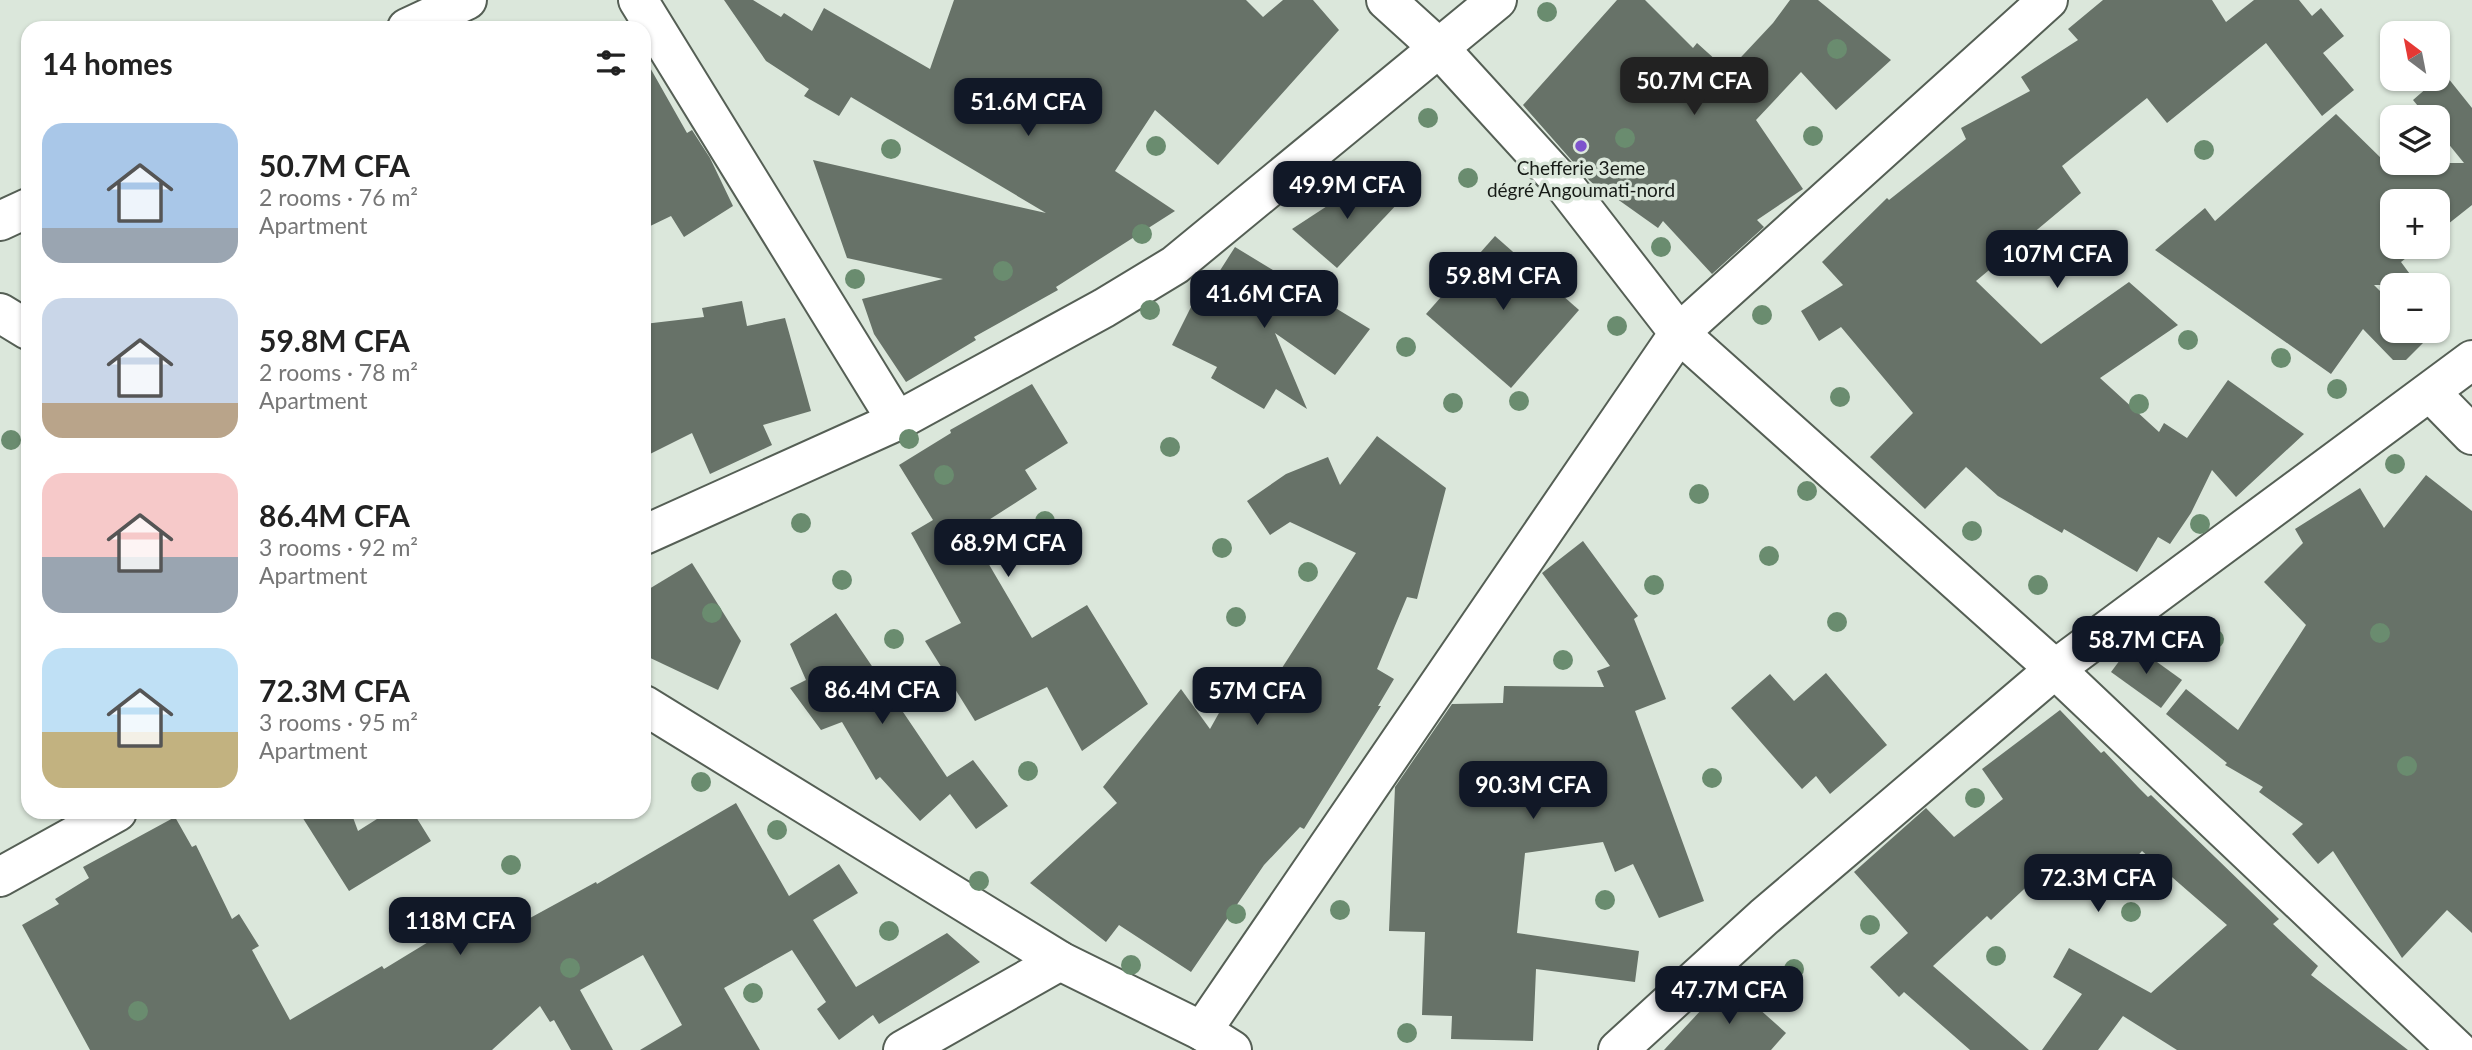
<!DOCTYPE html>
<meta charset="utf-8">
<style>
:root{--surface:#fff;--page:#f2f2f2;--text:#222;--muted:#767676;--accent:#111827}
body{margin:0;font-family:Lato,sans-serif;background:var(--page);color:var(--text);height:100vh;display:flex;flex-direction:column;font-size:26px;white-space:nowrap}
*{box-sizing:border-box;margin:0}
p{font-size:23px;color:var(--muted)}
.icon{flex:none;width:38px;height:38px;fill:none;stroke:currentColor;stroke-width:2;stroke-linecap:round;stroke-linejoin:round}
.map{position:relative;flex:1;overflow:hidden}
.panel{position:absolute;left:21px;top:21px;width:630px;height:798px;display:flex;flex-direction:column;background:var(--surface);border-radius:21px;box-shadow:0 2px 5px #0004}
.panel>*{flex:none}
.needle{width:46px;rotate:328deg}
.buttons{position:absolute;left:2380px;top:21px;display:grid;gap:14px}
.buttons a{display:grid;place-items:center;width:70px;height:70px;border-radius:14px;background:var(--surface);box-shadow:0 2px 5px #0004;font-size:35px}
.price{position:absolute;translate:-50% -60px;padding:0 16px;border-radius:14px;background:var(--accent);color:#fff;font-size:23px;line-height:46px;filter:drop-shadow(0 2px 4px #0008)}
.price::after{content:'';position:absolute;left:50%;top:42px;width:21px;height:16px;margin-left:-10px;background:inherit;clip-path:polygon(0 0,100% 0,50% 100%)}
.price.on{background:#222;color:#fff}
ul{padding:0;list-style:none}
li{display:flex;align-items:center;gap:21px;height:175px;padding:0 21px}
li span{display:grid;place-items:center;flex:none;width:196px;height:140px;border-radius:21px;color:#555}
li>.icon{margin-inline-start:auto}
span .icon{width:84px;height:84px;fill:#fffc;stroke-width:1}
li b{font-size:30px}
h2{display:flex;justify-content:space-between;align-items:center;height:84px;padding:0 21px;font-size:30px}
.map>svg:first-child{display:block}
.building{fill:#677268}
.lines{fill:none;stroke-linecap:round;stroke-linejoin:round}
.minor-casing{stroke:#555f55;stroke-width:42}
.minor{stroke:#fff;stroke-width:38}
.tree{fill:#6a8c6f}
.poi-dot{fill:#7d53cc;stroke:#dbe7db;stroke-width:2.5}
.labels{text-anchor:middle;stroke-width:7;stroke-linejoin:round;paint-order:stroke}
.poi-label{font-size:19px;fill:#171b17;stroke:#dbe7db}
</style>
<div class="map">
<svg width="2472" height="1050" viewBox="0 0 2472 1050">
<rect width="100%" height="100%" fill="#dbe7db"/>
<g class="building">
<polygon points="724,0 753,0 781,17 784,13 812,31 824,8 930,69 954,0 1246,0 1263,17 1283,0 1313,0 1339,30 1218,165 1155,110 1115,171 1175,211 1056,287 1058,290 974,337 976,340 906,382 874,334 862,299 943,279 847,258 813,160 1046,213 851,97 839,116 804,96 809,89 766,61"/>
<polygon points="1617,0 1645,0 1693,48 1697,43 1728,71 1773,23 1790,0 1818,0 1891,60 1836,110 1801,72 1756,120 1803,189 1757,220 1764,227 1712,274 1663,221 1658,228 1613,196 1610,199 1589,180 1523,105"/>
<polygon points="2103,0 2212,0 2226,22 2254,0 2299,0 2312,16 2321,8 2344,36 2323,53 2354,90 2322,116 2266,43 2167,123 2147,98 2062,166 2081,193 1976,281 2041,344 2129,282 2178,325 2100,378 2159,432 2164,423 2187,438 2228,380 2304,434 2236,497 2212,470 2191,513 2170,544 2158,537 2137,572 2064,529 2062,533 1998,496 1966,467 1925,509 1870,457 1913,413 1841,327 1819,341 1801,311 1843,285 1822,262 1887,198 1889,200 1966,139 1961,128 2030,91 2021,77 2078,40 2068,29"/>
<polygon points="644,57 687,133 692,130 710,158 733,206 684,237 671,216 644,229"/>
<polygon points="2444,73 2472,108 2472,205 2438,232 2438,201 2392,201 2392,247 2420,247 2401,262 2418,285 2374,285 2392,303 2392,331 2419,331 2427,339 2406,360 2393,360 2363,329 2331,374 2155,250 2205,208 2215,221 2336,114 2386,163 2464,163 2438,131 2438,117 2427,117 2413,100"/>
<polygon points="1373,176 1399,202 1337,268 1292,229"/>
<polygon points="1495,236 1579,310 1511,388 1426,314"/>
<polygon points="1235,247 1370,329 1335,375 1275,333 1307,409 1276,389 1264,409 1211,378 1217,367 1172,345 1193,303 1198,305"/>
<polygon points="742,301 747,326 785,318 811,411 763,425 772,445 710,474 692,433 644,457 644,324 704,317 702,308"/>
<polygon points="1032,384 1068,443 1025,470 1037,489 970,532 1032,638 1087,605 1148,704 1082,751 1047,687 975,721 925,641 961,623 911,533 933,520 899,465 951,433 950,430"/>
<polygon points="1377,436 1446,488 1417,599 1407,597 1377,669 1394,679 1378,706 1381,706 1304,829 1300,827 1264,865 1191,972 1119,925 1106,942 1030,883 1117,803 1103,787 1181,689 1210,729 1243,670 1271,685 1356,553 1290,522 1270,535 1247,501 1286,474 1328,457 1340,485"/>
<polygon points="2426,475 2472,511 2472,933 2447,910 2402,958 2333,851 2318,864 2292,834 2303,824 2259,792 2263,787 2225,765 2227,763 2166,714 2186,689 2238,730 2306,625 2264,582 2303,543 2295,529 2360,488 2384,528"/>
<polygon points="1583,541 1638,616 1634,619 1666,699 1635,711 1704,901 1659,918 1633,864 1615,872 1603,842 1525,853 1517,933 1639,951 1635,982 1536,969 1533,1041 1451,1039 1452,1016 1422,1015 1425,932 1389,931 1395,787 1452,704 1503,703 1504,686 1604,687 1597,671 1610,666 1542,573"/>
<polygon points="692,563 741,641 718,690 644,655 644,592"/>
<polygon points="836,613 947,777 973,760 1008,806 976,829 950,794 920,821 880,777 876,780 842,722 821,730 790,688 806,680 790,644"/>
<polygon points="2132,644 2182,680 2161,708 2111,672"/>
<polygon points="1826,673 1887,745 1830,794 1816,776 1802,789 1731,708 1770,674 1794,701"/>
<polygon points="2060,710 2101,753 2104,751 2138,787 2148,797 2151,795 2279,919 2273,924 2318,966 2311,975 2408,1050 2177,1050 2123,1016 2098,1050 2042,1050 2082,994 2053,977 2069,948 2151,993 2227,925 2142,851 2121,874 2116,869 2082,894 2056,859 1991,920 1987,916 1933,966 2029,1050 1970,1050 1904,992 1899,997 1870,967 1908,933 1854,872 1926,808 1954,837 2003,799 1982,769"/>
<polygon points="736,803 789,896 839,864 858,893 813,920 856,987 947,933 980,962 879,1024 873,1015 839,1040 817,1009 826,1002 792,950 724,988 760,1050 640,1050 682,1025 643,955 580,990 613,1050 571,1050 554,1020 550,1022 540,1006 492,1050 90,1050 22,925 59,904 55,899 89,878 83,867 175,817 192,847 196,845 232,919 239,914 259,946 252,950 290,1020 382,966 384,969 471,916 486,942 596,882 597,884"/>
<polygon points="299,812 351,812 358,831 388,812 413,812 431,841 349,891"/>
<polygon points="1728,981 1786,1033 1771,1050 1664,1050"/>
</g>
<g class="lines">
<g class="minor-casing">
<g id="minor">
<polyline points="638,0 897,421"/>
<polyline points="1386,0 1440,49 1566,187 1679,333 2055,669 2457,1050"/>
<polyline points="407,28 467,0"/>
<polyline points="0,221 28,208"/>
<polyline points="0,313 28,330"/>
<polyline points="2430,392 2472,435"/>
<polyline points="644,535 897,421 1104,308 1175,265 1497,0"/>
<polyline points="644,705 1060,961 1202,1031 1232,1050"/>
<polyline points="0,877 117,812"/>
<polyline points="1202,1031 1679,333 2048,0"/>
<polyline points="903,1050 1060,961"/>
<polyline points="1618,1050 1764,917 2055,669 2472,360"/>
</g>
</g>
<use href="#minor" class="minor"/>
</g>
<g class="tree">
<circle cx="1547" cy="12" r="10"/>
<circle cx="1837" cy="49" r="10"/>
<circle cx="1061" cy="114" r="10"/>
<circle cx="1428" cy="118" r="10"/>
<circle cx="1813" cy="136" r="10"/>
<circle cx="1625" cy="138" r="10"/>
<circle cx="1156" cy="146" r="10"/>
<circle cx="891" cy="149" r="10"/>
<circle cx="2204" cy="150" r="10"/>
<circle cx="1468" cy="178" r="10"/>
<circle cx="1142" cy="234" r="10"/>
<circle cx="1661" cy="247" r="10"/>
<circle cx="1003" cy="271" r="10"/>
<circle cx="855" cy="279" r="10"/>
<circle cx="1150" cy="310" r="10"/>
<circle cx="1762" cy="315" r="10"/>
<circle cx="1617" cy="326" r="10"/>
<circle cx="2188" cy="340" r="10"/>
<circle cx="1406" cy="347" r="10"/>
<circle cx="2281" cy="358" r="10"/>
<circle cx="2337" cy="389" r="10"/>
<circle cx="1840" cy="397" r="10"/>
<circle cx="1519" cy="401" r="10"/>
<circle cx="1453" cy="403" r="10"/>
<circle cx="2139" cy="404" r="10"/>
<circle cx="909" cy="439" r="10"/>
<circle cx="11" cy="440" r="10"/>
<circle cx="1170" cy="447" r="10"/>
<circle cx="2395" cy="464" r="10"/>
<circle cx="944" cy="475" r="10"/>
<circle cx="1807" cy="491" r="10"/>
<circle cx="1699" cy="494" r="10"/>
<circle cx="1045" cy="521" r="10"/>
<circle cx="801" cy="523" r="10"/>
<circle cx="2200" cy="524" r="10"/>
<circle cx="1972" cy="531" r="10"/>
<circle cx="1222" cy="548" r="10"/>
<circle cx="1769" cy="556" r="10"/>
<circle cx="1308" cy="572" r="10"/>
<circle cx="842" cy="580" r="10"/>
<circle cx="1654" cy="585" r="10"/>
<circle cx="2038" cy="585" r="10"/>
<circle cx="712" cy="613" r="10"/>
<circle cx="1236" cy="617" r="10"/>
<circle cx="1837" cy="622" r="10"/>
<circle cx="2380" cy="633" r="10"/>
<circle cx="894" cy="639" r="10"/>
<circle cx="2214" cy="639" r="10"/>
<circle cx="1563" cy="660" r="10"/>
<circle cx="2407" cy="766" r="10"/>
<circle cx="1028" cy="771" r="10"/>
<circle cx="1712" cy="778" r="10"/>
<circle cx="701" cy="782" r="10"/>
<circle cx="1975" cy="798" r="10"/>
<circle cx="777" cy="830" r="10"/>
<circle cx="511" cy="865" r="10"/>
<circle cx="979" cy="881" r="10"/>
<circle cx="1605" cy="900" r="10"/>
<circle cx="1340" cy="910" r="10"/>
<circle cx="2131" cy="912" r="10"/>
<circle cx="1236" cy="914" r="10"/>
<circle cx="1870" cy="925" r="10"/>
<circle cx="889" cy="931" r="10"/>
<circle cx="1996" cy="956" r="10"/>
<circle cx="1131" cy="965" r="10"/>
<circle cx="570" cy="968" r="10"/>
<circle cx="1794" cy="969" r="10"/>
<circle cx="753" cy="993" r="10"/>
<circle cx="138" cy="1011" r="10"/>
<circle cx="1407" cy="1033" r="10"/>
</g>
<circle class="poi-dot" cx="1581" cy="146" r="7"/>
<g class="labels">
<g class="poi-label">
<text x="1581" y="175">Chefferie 3eme<tspan x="1581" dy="22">dégré Angoumati-nord</tspan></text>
</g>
</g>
</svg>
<div class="buttons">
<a><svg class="needle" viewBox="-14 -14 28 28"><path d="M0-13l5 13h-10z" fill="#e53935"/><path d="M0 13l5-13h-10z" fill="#767676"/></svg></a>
<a><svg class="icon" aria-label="layers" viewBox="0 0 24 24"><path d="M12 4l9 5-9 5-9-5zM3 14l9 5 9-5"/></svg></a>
<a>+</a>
<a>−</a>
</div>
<b class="price on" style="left:1694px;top:117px">50.7M CFA</b>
<b class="price" style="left:1028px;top:138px">51.6M CFA</b>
<b class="price" style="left:1347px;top:221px">49.9M CFA</b>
<b class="price" style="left:2057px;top:290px">107M CFA</b>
<b class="price" style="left:1503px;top:312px">59.8M CFA</b>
<b class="price" style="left:1264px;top:330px">41.6M CFA</b>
<b class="price" style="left:1008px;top:579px">68.9M CFA</b>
<b class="price" style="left:2146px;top:676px">58.7M CFA</b>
<b class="price" style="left:882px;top:726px">86.4M CFA</b>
<b class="price" style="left:1257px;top:727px">57M CFA</b>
<b class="price" style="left:1533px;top:821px">90.3M CFA</b>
<b class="price" style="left:2098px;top:914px">72.3M CFA</b>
<b class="price" style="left:460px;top:957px">118M CFA</b>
<b class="price" style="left:1729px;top:1026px">47.7M CFA</b>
<section class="panel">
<h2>14 homes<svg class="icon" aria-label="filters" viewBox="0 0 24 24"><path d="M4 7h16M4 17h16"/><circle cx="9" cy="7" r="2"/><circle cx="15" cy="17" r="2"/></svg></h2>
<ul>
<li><span style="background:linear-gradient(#a9c7e8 75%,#9aa5b1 0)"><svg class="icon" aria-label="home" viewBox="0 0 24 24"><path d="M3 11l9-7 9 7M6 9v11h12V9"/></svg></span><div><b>50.7M CFA</b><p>2 rooms · 76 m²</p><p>Apartment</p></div></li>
<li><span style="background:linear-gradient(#c9d6e8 75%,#b9a48a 0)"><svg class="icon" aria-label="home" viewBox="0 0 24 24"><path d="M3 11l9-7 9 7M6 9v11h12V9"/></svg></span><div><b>59.8M CFA</b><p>2 rooms · 78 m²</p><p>Apartment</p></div></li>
<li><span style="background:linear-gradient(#f6c9c9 60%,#9aa5b1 0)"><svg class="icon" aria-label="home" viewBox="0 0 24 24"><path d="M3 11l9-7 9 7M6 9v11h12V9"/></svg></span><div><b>86.4M CFA</b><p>3 rooms · 92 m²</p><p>Apartment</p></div></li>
<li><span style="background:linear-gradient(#bfe0f5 60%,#c2b280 0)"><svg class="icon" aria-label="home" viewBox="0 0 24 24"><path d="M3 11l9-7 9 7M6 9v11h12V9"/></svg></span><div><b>72.3M CFA</b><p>3 rooms · 95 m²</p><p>Apartment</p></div></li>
</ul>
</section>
</div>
